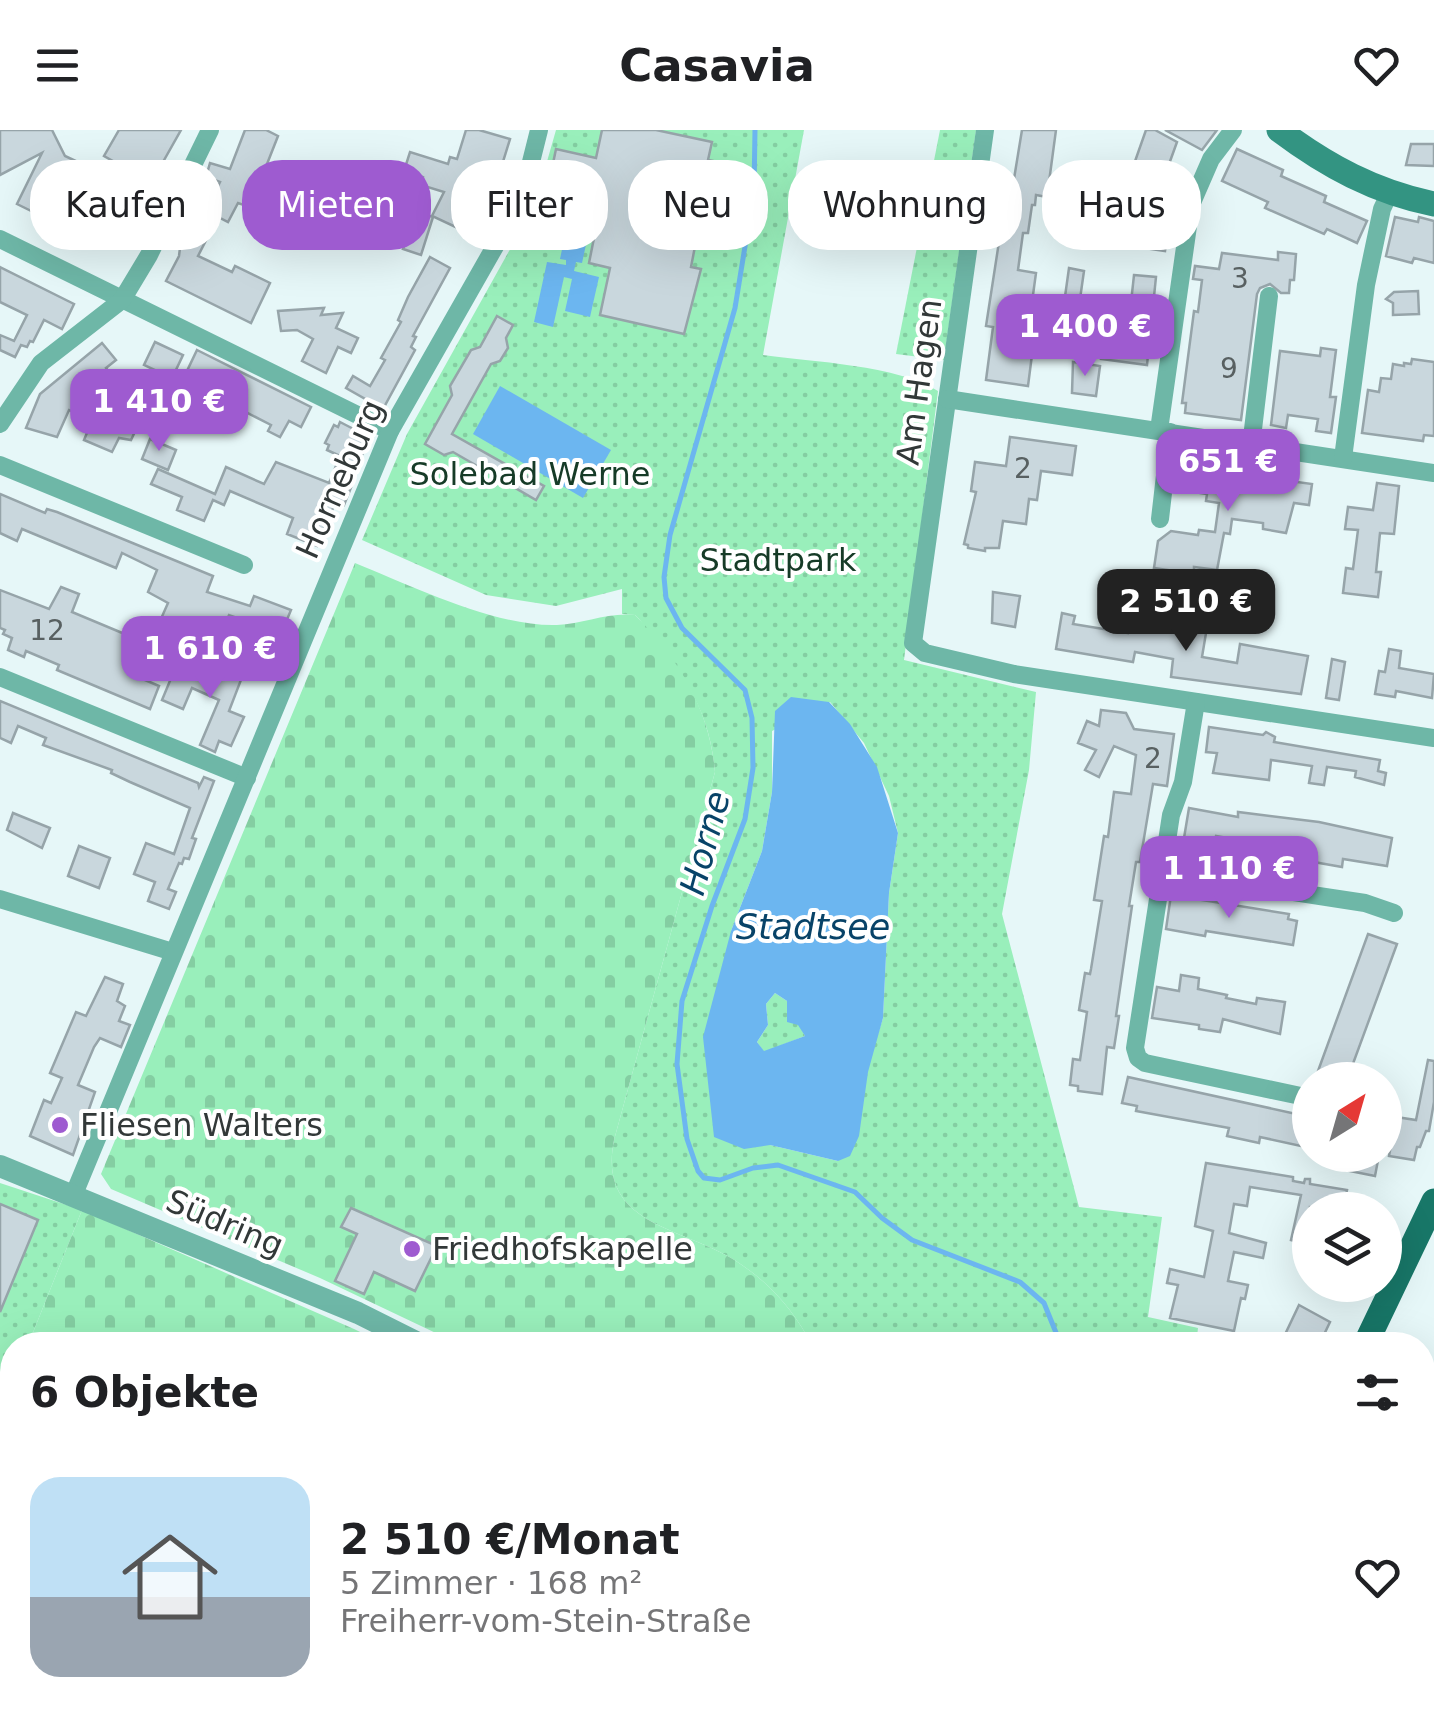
<!DOCTYPE html>
<html lang="de">
<meta charset="utf-8">
<style>
:root{--surface:#fff;--page:#f2f2f2;--text:#202124;--muted:#757577;--line:#e0e0e0;--accent:#9e5bd0}
body{margin:0;font-family:"DejaVu Sans",sans-serif;background:var(--page);color:var(--text);height:100vh;display:flex;flex-direction:column;font-size:38px;white-space:nowrap}
*{box-sizing:border-box;margin:0}
p{font-size:32px;color:var(--muted)}
.icon{flex:none;width:55px;height:55px;fill:none;stroke:currentColor;stroke-width:2;stroke-linecap:round;stroke-linejoin:round}
.map{position:relative;flex:1;overflow:hidden}
.sheet{position:absolute;left:0px;top:1202px;width:1435px;height:392px;display:flex;flex-direction:column;background:var(--surface);border-radius:40px 40px 0 0;box-shadow:0 10px 40px #0002}
.sheet>*{flex:none}
.top-card{position:absolute;left:30px;top:30px;width:1375px;height:90px;display:flex;gap:20px}
.needle{width:65px;rotate:37deg}
.controls{position:absolute;left:1292px;top:932px;display:grid;gap:20px}
.controls a{display:grid;place-items:center;width:110px;height:110px;border-radius:50%;background:var(--surface);box-shadow:0 10px 40px #0002;font-size:50px}
.price{position:absolute;translate:-50% -85px;padding:0 22px;border-radius:20px;background:var(--accent);color:#fff;font-size:32px;line-height:65px;filter:drop-shadow(0 2px 5px #0008)}
.price::after{content:'';position:absolute;left:50%;top:60px;width:30px;height:22px;margin-left:-15px;background:inherit;clip-path:polygon(0 0,100% 0,50% 100%)}
.price.on{background:#222;color:#fff}
ul{padding:0;list-style:none}
li{display:flex;align-items:center;gap:30px;height:250px;padding:0 30px}
li+li{border-top:2px solid var(--line)}
li span{display:grid;place-items:center;flex:none;width:280px;height:200px;border-radius:30px;color:#555}
li>.icon{margin-inline-start:auto}
span .icon{width:120px;height:120px;fill:#fffc;stroke-width:1}
li b{font-size:42px}
h2{display:flex;justify-content:space-between;align-items:center;height:120px;padding:0 30px;font-size:42px}
.pill{padding:0 35px;border-radius:40px;background:var(--surface);box-shadow:0 10px 40px #0002;font-size:35px;line-height:90px}
.pill.on{background:var(--accent);color:#fff}
header{display:flex;justify-content:space-between;align-items:center;height:130px;padding:0 30px;background:var(--surface);font-size:45px;font-weight:700}
.map>svg:first-child{display:block}
.green{fill:url(#green-dots);fill-rule:evenodd}
.forest{fill:url(#forest-crowns)}
.cemetery{fill:url(#cemetery-stones)}
.water{fill:#6cb6f0;fill-rule:evenodd}
.lines{fill:none;stroke-linecap:round;stroke-linejoin:round}
.stream{stroke:#6cb6f0;stroke-width:5}
.building{fill:#c9d7dd;stroke:#96a4a9;stroke-width:2.5}
.minor{stroke:#6eb7a7;stroke-width:18}
.tertiary{stroke:#6eb7a7;stroke-width:22}
.secondary{stroke:#339482;stroke-width:25}
.primary{stroke:#187768;stroke-width:25}
.poi-dot{fill:#9e5bd0;stroke:#fff;stroke-width:4}
.labels{text-anchor:middle;stroke-width:8;stroke-linejoin:round;paint-order:stroke}
.number-label{font-size:28px;fill:#586061}
.street-label{font-size:32px;fill:#323838;stroke:#fff}
.park-label{font-size:32px;fill:#163b27;stroke:#fff}
.poi-label{font-size:32px;fill:#323838;stroke:#fff;text-anchor:start}
.water-label{font-size:35px;font-style:italic;fill:#084368;stroke:#fff}
</style>
<header><svg class="icon" aria-label="menu" viewBox="0 0 24 24"><path d="M4 6h16M4 12h16M4 18h16"/></svg>Casavia<svg class="icon" aria-label="heart" viewBox="0 0 24 24"><path d="M12 20l-8-8c-3-5 5-10 8-4 3-6 11-1 8 4z"/></svg></header>
<div class="map">
<svg width="1434" height="1594" viewBox="0 0 1434 1594">
<defs>
<pattern id="green-dots" width="8" height="8" patternUnits="userSpaceOnUse" patternTransform="scale(2.5)"><rect width="8" height="8" fill="#99efbb"/><path d="M2 2h.1M6 6h.1" fill="none" stroke="#84cea2" stroke-width="1.8" stroke-linecap="round"/></pattern>
<pattern id="forest-crowns" width="20" height="18" patternUnits="userSpaceOnUse" patternTransform="scale(2.5)"><rect width="20" height="18" fill="#99efbb"/><path d="M2 6a3 3 0 1 1 6 0M12 15a3 3 0 1 1 6 0" fill="none" stroke="#84cea2"/></pattern>
<pattern id="cemetery-stones" width="16" height="16" patternUnits="userSpaceOnUse" patternTransform="scale(2.5)"><rect width="16" height="16" fill="#99efbb"/><path d="M2 7V4a2 2 0 0 1 4 0v3zM10 15v-3a2 2 0 0 1 4 0v3z" fill="#84cea2"/></pattern>
</defs>
<rect width="100%" height="100%" fill="#e6f7f8"/>
<g class="green">
<path d="M 556,0 L 804,0 L 763,225 C 813,232 897,235 938,261 L 904,530 L 1036,562 L 1029,640 L 1002,784 L 1079,1077 L 1162,1087 L 1148,1187 L 1198,1198 L 1196,1215 L 812,1215 C 793,1179 770,1153 736,1131 C 681,1096 597,1096 614,1010 L 715,642 C 709,574 680,541 639,489 L 635,485 L 622,484 L 622,459 L 556,476 L 486,465 L 362,410 L 407,304 L 523,96 L 542,49 ZM 830,572 L 864,613 L 889,666 L 898,703 L 889,763 L 883,888 L 838,1031 L 770,1015 L 731,801 L 762,721 L 772,662 L 772,601 Z"/>
<polygon points="940,0 976,0 944,230 896,224"/>
<polygon points="775,863 787,871 805,906 764,922 757,912 768,895 766,874"/>
<polygon points="0,1053 82,1080 28,1215 12,1215 12,1582 345,1583 340,1594 0,1594"/>
</g>
<g class="forest">
<polygon points="345,1582 777,1582 777,1583 773,1594 340,1594"/>
<polygon points="791,1583 791,1582 1139,1583 1137,1594 788,1594"/>
</g>
<g class="cemetery">
<path d="M 355,433 C 412,456 495,497 557,495 C 583,494 608,482 635,485 C 679,529 710,580 715,642 L 614,1010 C 597,1096 681,1096 736,1131 C 770,1153 793,1179 812,1215 L 461,1215 L 320,1148 L 111,1059 L 101,1044 Z"/>
<polygon points="82,1080 354,1199 387,1215 28,1215"/>
</g>
<g class="water">
<polygon points="572,72 578,73 576,83 592,87 582,133 576,132 574,141 599,147 590,187 565,181 572,149 564,147 553,197 534,192 547,132 566,135 566,130 560,129"/>
<polygon points="500,256 611,320 583,368 473,304"/>
<path d="M 791,567 L 829,572 L 850,594 L 877,637 L 898,703 L 889,763 L 883,888 L 868,942 L 859,1006 L 850,1026 L 838,1031 L 770,1015 L 744,1019 L 714,1007 L 703,907 L 731,801 L 762,721 L 772,662 L 775,581 ZM 775,863 L 787,871 L 787,892 L 798,895 L 805,906 L 764,921 L 757,912 L 768,895 L 766,874 Z"/>
</g>
<g class="lines">
<g class="stream">
<polyline points="755,0 754,61 735,178 670,405 664,447 666,468 682,498 745,560 752,588 753,638 745,689 712,776 682,871 677,934 687,1009 698,1041 704,1048 720,1050 753,1038 778,1035 855,1062 882,1088 912,1110 1020,1152 1044,1173 1061,1215"/>
<polyline points="1108,1594 1113,1582"/>
</g>
</g>
<g class="building">
<polygon points="0,0 52,0 65,26 91,38 87,47 126,67 136,44 104,26 119,0 181,0 163,32 168,35 134,101 114,91 119,80 80,60 62,96 17,74 42,23 0,45"/>
<polygon points="245,0 266,0 278,6 256,62 264,65 259,80 238,73 228,92 218,87 198,126 232,142 235,136 270,153 251,193 166,151 179,126 180,118 177,116 190,90 199,95 220,52 206,47 210,33 230,39"/>
<polygon points="466,0 479,0 510,9 501,38 488,33 477,70 484,74 474,95 466,91 462,100 432,86 444,62 421,55 423,47 404,41 410,22 448,34 450,27 457,29"/>
<polygon points="602,0 656,0 712,12 708,30 718,32 703,102 698,101 691,137 701,139 684,204 600,185 610,138 589,133 600,78 570,71 560,115 537,110 556,19 596,28"/>
<polygon points="1022,0 1056,0 1047,67 1036,65 1035,75 1032,75 1028,103 1023,103 1018,140 1036,143 1026,216 1033,217 1028,256 986,250 993,197 986,196 1007,60 1012,61"/>
<polygon points="1146,0 1155,0 1177,12 1156,70 1161,72 1158,98 1168,100 1165,121 1144,118 1147,102 1137,100 1138,92 1134,91 1137,58 1127,54"/>
<polygon points="1165,0 1217,0 1202,20"/>
<polygon points="1411,14 1434,14 1434,36 1406,35"/>
<polygon points="1237,19 1283,40 1281,46 1326,66 1324,72 1367,91 1357,113 1327,99 1324,104 1265,78 1268,72 1222,51"/>
<polygon points="412,80 433,87 421,125 403,119 406,112 402,111"/>
<polygon points="1395,87 1418,92 1419,87 1434,91 1434,133 1414,128 1412,133 1386,126"/>
<polygon points="1278,122 1296,124 1294,150 1290,150 1289,163 1281,163 1270,154 1260,158 1257,164 1241,290 1185,283 1186,273 1182,273 1194,181 1198,182 1202,150 1193,149 1195,136 1219,139 1222,123 1278,130"/>
<polygon points="430,127 450,138 413,206 416,207 411,217 415,220 383,279 346,258 353,246 370,256 385,230 381,228 401,192 398,190 408,167"/>
<polygon points="0,137 74,174 62,199 44,190 33,212 30,211 27,217 21,215 15,227 0,220 0,205 14,211 27,185 0,172"/>
<polygon points="1069,138 1084,141 1076,197 1061,195"/>
<polygon points="1134,145 1156,147 1147,235 1101,229 1107,189 1129,191"/>
<polygon points="1418,161 1419,184 1393,185 1393,173 1386,169 1394,162"/>
<polygon points="324,178 321,185 343,183 336,198 358,208 351,223 338,217 326,243 302,231 313,209 297,200 281,201 278,181"/>
<polygon points="497,186 513,195 506,208 508,218 500,231 491,234 452,304 544,356 536,370 453,322 444,325 425,314 452,265 450,256 471,220 480,217"/>
<polygon points="155,212 183,225 165,263 153,257 159,246 153,244 155,240 144,235"/>
<polygon points="102,213 116,230 106,238 119,255 82,285 69,280 57,307 26,298 40,264"/>
<polygon points="1321,218 1336,220 1330,267 1336,267 1331,303 1316,301 1318,289 1288,285 1286,298 1271,295 1280,221 1320,226"/>
<polygon points="197,220 311,277 301,297 289,291 280,307 268,301 271,295 236,277 231,286 216,278 226,260 187,241"/>
<polygon points="1412,229 1434,232 1434,306 1424,305 1423,311 1362,303 1368,260 1379,262 1381,248 1391,249 1393,234 1404,236 1404,233 1411,234"/>
<polygon points="1073,232 1100,236 1096,266 1072,263"/>
<polygon points="94,286 123,298 127,288 139,293 131,310 119,308 112,322 84,310"/>
<polygon points="340,292 367,306 365,311 368,313 350,349 354,350 344,375 336,371 317,416 287,404 293,388 230,361 224,375 213,370 204,391 177,380 182,367 151,354 158,339 215,364 226,337 264,354 276,332 329,353 340,326 327,320 329,315 325,313 334,295 338,297"/>
<polygon points="1010,307 1076,316 1072,345 1041,341 1037,370 1029,369 1026,394 1003,391 999,418 985,418 985,421 968,418 968,415 964,414 976,362 971,361 975,332 1006,336"/>
<polygon points="150,309 176,320 168,340 142,329"/>
<polygon points="1180,328 1212,332 1210,349 1236,352 1238,344 1312,354 1309,375 1294,373 1286,403 1263,399 1263,393 1232,389 1230,404 1224,403 1217,440 1194,437 1194,444 1154,438 1158,411 1171,401 1198,405 1199,400 1215,402 1219,373 1206,371 1207,364 1187,361 1188,355 1177,354"/>
<polygon points="1377,353 1399,356 1394,404 1380,403 1376,442 1381,442 1378,467 1343,463 1346,438 1353,439 1358,400 1345,399 1348,377 1373,380"/>
<polygon points="0,364 45,383 47,379 57,382 213,446 207,462 250,476 254,466 291,480 281,504 229,485 224,497 218,495 215,501 198,494 193,506 160,491 168,473 148,462 157,440 122,423 116,438 22,399 17,411 0,403"/>
<polygon points="61,457 79,464 72,482 151,515 138,547 159,556 150,579 57,540 59,535 26,521 24,527 8,520 12,508 3,504 5,500 0,498 0,460 49,479"/>
<polygon points="993,462 1020,466 1015,497 992,493"/>
<polygon points="1133,476 1157,482 1158,496 1206,503 1202,527 1237,533 1240,514 1308,526 1301,564 1171,547 1173,529 1135,522 1133,532 1056,519 1062,483 1075,486 1073,494 1128,503"/>
<polygon points="1389,519 1401,521 1399,538 1434,544 1432,568 1396,561 1395,567 1375,564 1379,541 1385,542"/>
<polygon points="1332,529 1345,532 1339,570 1326,568"/>
<polygon points="177,534 217,551 224,534 244,542 229,581 244,587 231,616 219,611 215,622 200,615 219,570 192,558 183,579 162,570"/>
<polygon points="0,571 198,653 199,657 204,647 214,651 192,708 196,709 189,729 184,728 182,734 179,733 168,759 176,762 169,779 148,771 155,752 134,744 146,713 174,724 190,678 130,652 111,643 112,640 43,615 46,608 18,596 11,613 0,608"/>
<polygon points="1101,580 1126,583 1134,599 1174,604 1167,656 1153,654 1140,732 1136,732 1129,776 1132,776 1116,886 1119,886 1114,918 1107,917 1102,964 1078,961 1078,956 1070,955 1073,929 1080,930 1087,882 1079,880 1085,843 1090,844 1091,839 1102,771 1094,770 1104,706 1108,707 1114,662 1131,664 1136,625 1114,616 1099,647 1085,640 1096,620 1078,613 1087,591 1099,596"/>
<polygon points="1209,597 1263,605 1266,602 1275,607 1274,612 1380,630 1378,641 1386,643 1384,655 1355,647 1356,641 1327,637 1324,655 1309,653 1312,636 1271,630 1269,650 1213,643 1217,623 1206,622"/>
<polygon points="1189,678 1238,687 1238,682 1319,692 1392,708 1387,736 1343,729 1342,737 1308,731 1304,750 1290,747 1295,720 1216,706 1214,712 1184,708"/>
<polygon points="13,683 50,698 42,718 7,700"/>
<polygon points="79,716 110,728 99,758 68,746"/>
<polygon points="1171,765 1289,784 1288,789 1297,791 1293,815 1206,801 1205,806 1166,799"/>
<polygon points="1368,804 1397,814 1347,950 1342,950 1318,941"/>
<polygon points="1181,845 1199,848 1198,859 1227,865 1226,868 1256,874 1257,868 1285,872 1280,904 1223,889 1220,902 1199,899 1199,895 1152,888 1157,857 1179,861"/>
<polygon points="105,847 123,854 117,871 125,876 119,891 130,895 121,917 100,908 94,917 78,955 95,962 73,1025 30,1006 44,970 51,973 62,948 50,943 76,882 86,886"/>
<polygon points="1428,930 1434,931 1434,972 1429,1001 1426,1001 1420,1017 1417,1017 1414,1030 1389,1026 1396,987 1416,990"/>
<polygon points="1128,947 1310,987 1310,1018 1260,1007 1259,1013 1227,1006 1229,998 1136,981 1137,976 1122,973"/>
<polygon points="1348,1025 1379,1025 1375,1046 1345,1040"/>
<polygon points="1206,1033 1293,1047 1293,1051 1304,1053 1305,1049 1310,1049 1310,1054 1347,1060 1343,1080 1310,1077 1310,1115 1291,1110 1301,1065 1250,1057 1247,1076 1234,1074 1229,1103 1266,1113 1263,1128 1234,1122 1228,1151 1248,1155 1245,1169 1241,1168 1234,1201 1170,1188 1178,1155 1167,1153 1170,1139 1204,1147 1213,1101 1195,1096"/>
<polygon points="0,1074 38,1090 0,1182"/>
<polygon points="351,1078 437,1116 415,1161 374,1142 364,1164 335,1151 357,1104 341,1097"/>
<polygon points="1299,1175 1330,1192 1319,1215 1280,1215"/>
</g>
<g class="lines">
<g class="minor">
<polyline points="985,0 913,513 925,523 1014,544 1434,608"/>
<polyline points="0,109 390,301"/>
<polyline points="947,269 1434,343"/>
<polyline points="0,294 41,233 122,170 149,125 210,0"/>
<polyline points="1159,300 1191,75 1211,29 1233,0"/>
<polyline points="1251,316 1269,166"/>
<polyline points="1343,328 1366,155 1382,79 1390,62"/>
<polyline points="0,335 244,435"/>
<polyline points="1160,389 1170,302"/>
<polyline points="0,547 247,648"/>
<polyline points="1196,572 1183,652 1171,685 1135,918 1138,928 1145,933 1310,968"/>
<polyline points="1162,742 1365,773 1394,783"/>
<polyline points="0,769 173,822"/>
<polyline points="74,1064 390,301 510,90 528,44 539,0"/>
<polyline points="1200,1582 1225,1594"/>
</g>
<polyline class="tertiary" points="0,1036 358,1183 422,1215"/>
<path class="secondary" d="M 1279,0 C 1327,36 1375,62 1434,74"/>
<g class="primary">
<polyline points="1365,1215 1434,1071"/>
<polyline points="1185,1594 1191,1582"/>
</g>
</g>
<g class="poi-dot">
<circle cx="60" cy="995" r="10"/>
<circle cx="412" cy="1119" r="10"/>
</g>
<g class="labels">
<g class="number-label">
<text x="1240" y="158">3</text>
<text x="1229" y="248">9</text>
<text x="1023" y="348">2</text>
<text x="47" y="510">12</text>
<text x="1153" y="638">2</text>
</g>
<g class="street-label">
<text transform="translate(919 252) rotate(-82)" y="11">Am Hagen</text>
<text transform="translate(340 349) rotate(-66)" y="11">Horneburg</text>
<text transform="translate(225 1093) rotate(23)" y="11">Südring</text>
</g>
<g class="park-label">
<text x="530" y="355">Solebad Werne</text>
<text x="778" y="441">Stadtpark</text>
</g>
<g class="poi-label">
<text x="80" y="1006">Fliesen Walters</text>
<text x="432" y="1130">Friedhofskapelle</text>
</g>
<g class="water-label">
<text transform="translate(705 713) rotate(-75)" y="12">Horne</text>
<text x="813" y="809">Stadtsee</text>
</g>
</g>
</svg>
<div class="controls">
<a><svg class="needle" viewBox="-14 -14 28 28"><path d="M0-13l5 13h-10z" fill="#e53935"/><path d="M0 13l5-13h-10z" fill="#757577"/></svg></a>
<a><svg class="icon" aria-label="layers" viewBox="0 0 24 24"><path d="M12 4l9 5-9 5-9-5zM3 14l9 5 9-5"/></svg></a>
</div>
<b class="price" style="left:1085px;top:249px">1 400 €</b>
<b class="price" style="left:159px;top:324px">1 410 €</b>
<b class="price" style="left:1228px;top:384px">651 €</b>
<b class="price on" style="left:1186px;top:524px">2 510 €</b>
<b class="price" style="left:210px;top:571px">1 610 €</b>
<b class="price" style="left:1229px;top:791px">1 110 €</b>
<div class="top-card">
<a class="pill">Kaufen</a>
<a class="pill on">Mieten</a>
<a class="pill">Filter</a>
<a class="pill">Neu</a>
<a class="pill">Wohnung</a>
<a class="pill">Haus</a>
</div>
<section class="sheet">
<h2>6 Objekte<svg class="icon" aria-label="filters" viewBox="0 0 24 24"><path d="M4 7h16M4 17h16"/><circle cx="9" cy="7" r="2"/><circle cx="15" cy="17" r="2"/></svg></h2>
<ul>
<li><span style="background:linear-gradient(#bfe0f5 60%,#9aa5b1 0)"><svg class="icon" aria-label="home" viewBox="0 0 24 24"><path d="M3 11l9-7 9 7M6 9v11h12V9"/></svg></span><div><b>2 510 €/Monat</b><p>5 Zimmer · 168 m²</p><p>Freiherr-vom-Stein-Straße</p></div><svg class="icon" aria-label="heart" viewBox="0 0 24 24"><path d="M12 20l-8-8c-3-5 5-10 8-4 3-6 11-1 8 4z"/></svg></li>
</ul>
</section>
</div>
